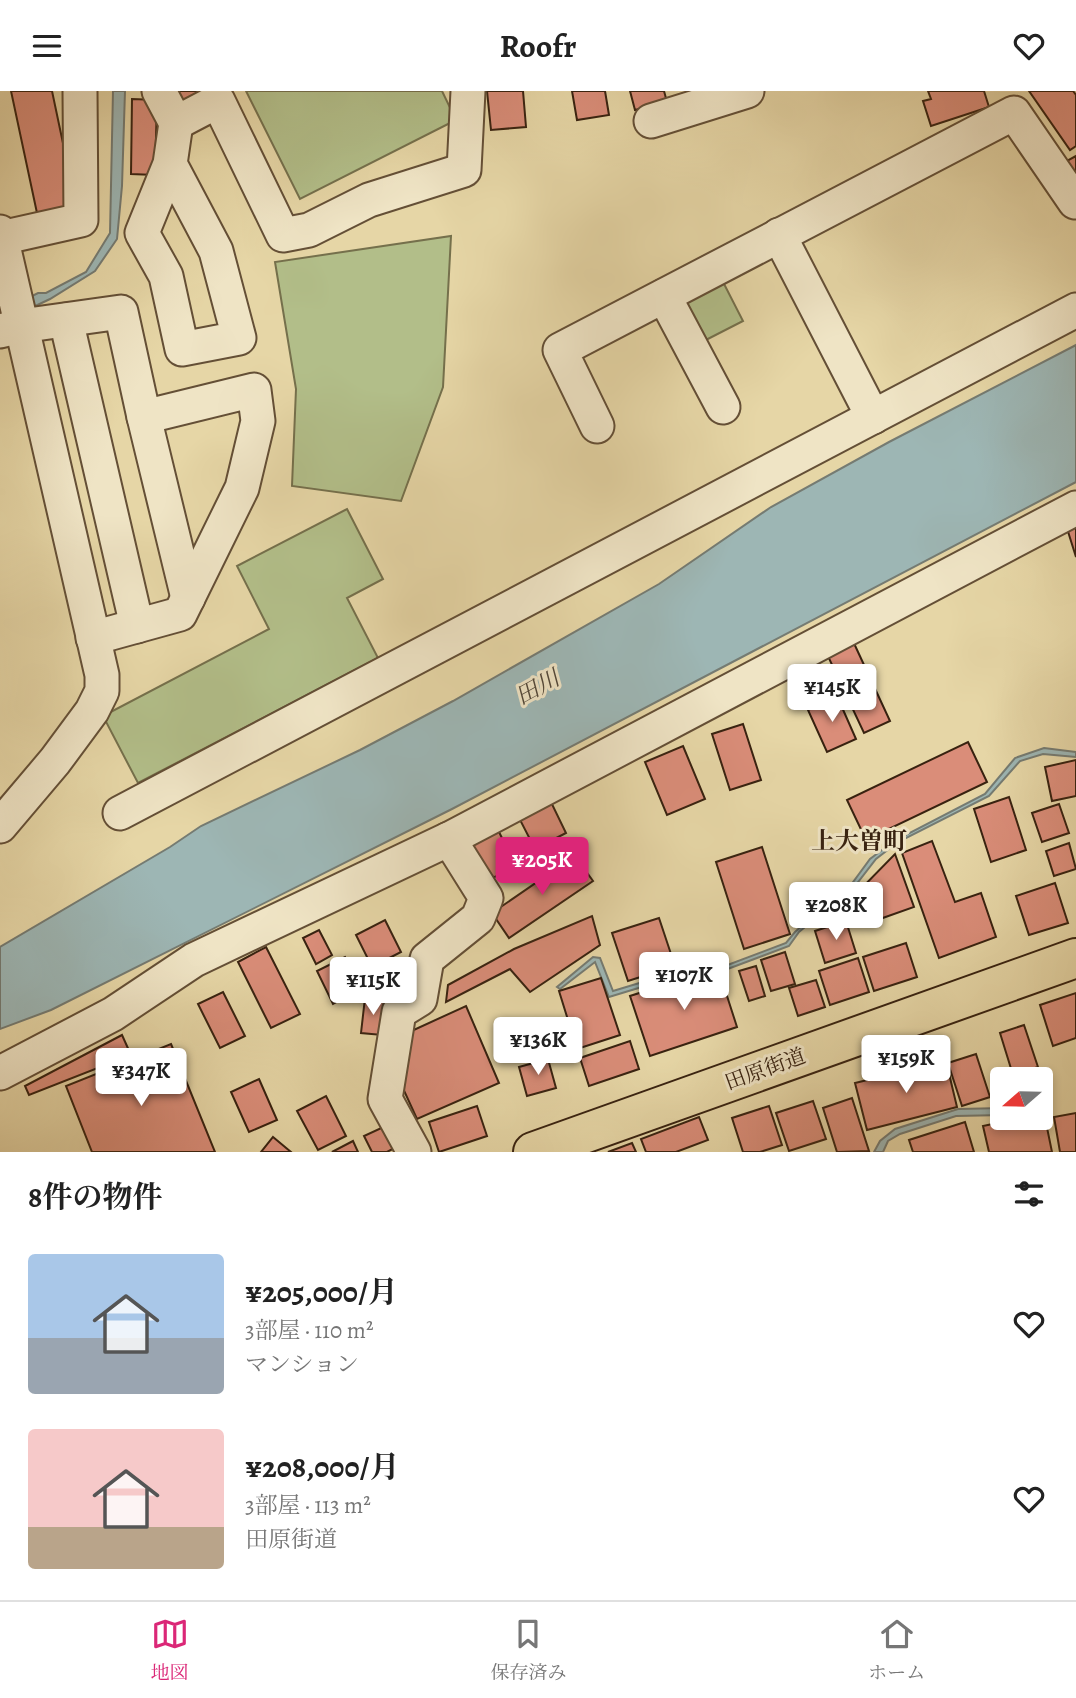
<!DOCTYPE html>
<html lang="ja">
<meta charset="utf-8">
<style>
:root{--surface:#fff;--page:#f6f6f6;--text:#222;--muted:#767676;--line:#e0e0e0;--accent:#db2777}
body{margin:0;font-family:Alegreya,"Noto Serif JP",serif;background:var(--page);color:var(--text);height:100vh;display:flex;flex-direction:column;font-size:26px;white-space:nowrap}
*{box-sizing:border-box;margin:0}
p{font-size:23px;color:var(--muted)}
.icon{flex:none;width:38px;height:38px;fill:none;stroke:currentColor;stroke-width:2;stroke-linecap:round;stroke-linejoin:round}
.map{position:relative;height:1061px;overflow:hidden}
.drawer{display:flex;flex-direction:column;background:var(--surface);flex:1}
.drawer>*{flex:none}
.needle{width:46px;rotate:250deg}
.buttons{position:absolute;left:990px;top:976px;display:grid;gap:14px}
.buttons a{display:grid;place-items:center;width:63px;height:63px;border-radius:7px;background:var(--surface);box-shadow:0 4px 10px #0003;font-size:35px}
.price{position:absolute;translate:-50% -60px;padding:0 16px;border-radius:7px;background:#fff;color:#222;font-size:23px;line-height:46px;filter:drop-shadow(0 2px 4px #0008)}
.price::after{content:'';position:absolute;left:50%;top:42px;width:21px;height:16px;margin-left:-10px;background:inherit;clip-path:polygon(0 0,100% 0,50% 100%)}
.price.selected{background:var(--accent);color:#fff}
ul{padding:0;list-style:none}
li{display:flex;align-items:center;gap:21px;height:175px;padding:0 28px}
li span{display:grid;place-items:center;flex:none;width:196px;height:140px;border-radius:7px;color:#555}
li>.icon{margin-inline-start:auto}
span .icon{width:84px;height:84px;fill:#fffc;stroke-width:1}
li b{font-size:30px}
h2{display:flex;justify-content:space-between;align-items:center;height:84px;padding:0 28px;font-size:30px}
header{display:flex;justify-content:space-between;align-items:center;height:91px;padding:0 28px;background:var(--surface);font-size:32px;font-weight:700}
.tab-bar{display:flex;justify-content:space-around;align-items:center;height:98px;border-top:2px solid var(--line);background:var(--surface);font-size:19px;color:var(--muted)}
.tab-bar a{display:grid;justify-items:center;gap:4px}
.tab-bar .selected{color:var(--accent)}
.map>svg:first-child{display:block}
.green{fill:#b2be89;stroke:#75704c;stroke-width:2}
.water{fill:#9db6b4;stroke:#757b72;stroke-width:2}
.building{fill:#da8d79;stroke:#382210;stroke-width:2}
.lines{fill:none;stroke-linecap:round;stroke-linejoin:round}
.minor-casing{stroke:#644f36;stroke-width:37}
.major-casing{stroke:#382210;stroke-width:42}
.minor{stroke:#efe4c5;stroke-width:33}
.major{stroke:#e6d6a6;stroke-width:38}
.labels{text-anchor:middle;stroke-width:6;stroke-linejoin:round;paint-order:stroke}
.street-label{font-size:21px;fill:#382210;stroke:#efe4c5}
.water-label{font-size:23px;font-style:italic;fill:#514739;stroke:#efe4c5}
.quarter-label{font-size:24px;font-weight:bold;fill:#382210;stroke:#efe4c5}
</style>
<header><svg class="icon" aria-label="menu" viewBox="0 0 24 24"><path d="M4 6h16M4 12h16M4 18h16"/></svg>Roofr<svg class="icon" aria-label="heart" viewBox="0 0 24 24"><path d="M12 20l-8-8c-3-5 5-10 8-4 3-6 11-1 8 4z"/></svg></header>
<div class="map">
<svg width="1076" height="1061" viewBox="0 0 1076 1061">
<rect width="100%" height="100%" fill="#e6d6a6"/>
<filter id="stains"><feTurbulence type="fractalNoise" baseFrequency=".00286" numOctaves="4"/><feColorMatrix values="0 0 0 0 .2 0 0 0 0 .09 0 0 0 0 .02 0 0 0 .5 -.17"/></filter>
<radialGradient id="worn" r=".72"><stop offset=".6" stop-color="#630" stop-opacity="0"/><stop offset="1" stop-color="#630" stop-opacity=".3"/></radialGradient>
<g class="green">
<polygon points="246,0 442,0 456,29 300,108"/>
<polygon points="451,145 443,296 401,410 292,395 296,298 275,171"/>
<polygon points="721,187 743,230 698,253 681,208"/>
<polygon points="347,418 383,488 347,507 378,567 138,692 103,625 269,538 237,475"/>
</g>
<g class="water">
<polygon points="113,0 125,0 122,95 117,148 95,180 50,208 29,218 26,208 38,202 46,202 86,181 110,142"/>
<polygon points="1076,254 1076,391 452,718 51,919 0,938 0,856 170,756 201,735 360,659 453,610 659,493 771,416 889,351"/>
<polygon points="1044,657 1076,661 1076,666 1043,663 1020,670 989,705 898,751 876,768 838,817 824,828 811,831 799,841 789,855 717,882 691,881 609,906 595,871 560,898 557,896 593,866 600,867 613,900 689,877 717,878 786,852 795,841 810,828 821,825 834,817 870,768 894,750 985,703 1015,667"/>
<polygon points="1003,1017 1003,1024 956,1025 900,1043 888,1050 883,1061 874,1061 880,1050 895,1038 958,1018"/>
</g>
<g class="building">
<polygon points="11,0 52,0 76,114 37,122"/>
<polygon points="175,0 204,0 181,12"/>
<polygon points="487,0 523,0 526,36 491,39"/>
<polygon points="572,0 605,0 609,24 577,29"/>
<polygon points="630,0 664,0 667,11 635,19"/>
<polygon points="928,0 984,0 989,16 931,35 923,10 931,8"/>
<polygon points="1029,0 1073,0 1076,4 1076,55 1070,59"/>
<polygon points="132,8 157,9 155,84 131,83"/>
<polygon points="1076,65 1076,86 1067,70"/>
<polygon points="1076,428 1076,466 1065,431"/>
<polygon points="852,548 890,630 864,642 826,561"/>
<polygon points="837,605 856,648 827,661 808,619"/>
<polygon points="743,633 761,689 730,699 712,643"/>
<polygon points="968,651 987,691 866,749 847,709"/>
<polygon points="683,655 705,708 667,724 645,671"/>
<polygon points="1076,669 1076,705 1052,710 1045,676"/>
<polygon points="1009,706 1026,759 991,771 974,718"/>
<polygon points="549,707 566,742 535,758 517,723"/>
<polygon points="1059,713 1069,742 1042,751 1032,722"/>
<polygon points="496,735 516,775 481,793 461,753"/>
<polygon points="932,750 955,811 981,802 996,846 939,867 902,762"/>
<polygon points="1069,752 1076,778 1054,785 1046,760"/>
<polygon points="762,756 790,843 744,858 716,771"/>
<polygon points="895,763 914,816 877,829 852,807"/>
<polygon points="575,765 593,790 509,847 492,822"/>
<polygon points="1055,792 1068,832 1029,844 1016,805"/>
<polygon points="592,825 600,854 530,901 510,878 446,911 448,894 514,858"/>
<polygon points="659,827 675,875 628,890 612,842"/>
<polygon points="385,829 401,861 372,876 356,844"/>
<polygon points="846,830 856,862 825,872 815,840"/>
<polygon points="319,839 332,864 316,873 303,847"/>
<polygon points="906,852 917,886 874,900 863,866"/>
<polygon points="266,856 300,923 271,937 238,871"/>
<polygon points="785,861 795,893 771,900 761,869"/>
<polygon points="345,866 361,898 333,913 317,880"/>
<polygon points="858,867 869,901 830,914 819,880"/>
<polygon points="756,875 765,905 749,910 739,880"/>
<polygon points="718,877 737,936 650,965 630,905"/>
<polygon points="601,887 620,944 577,958 559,900"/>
<polygon points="816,889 825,916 798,925 789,897"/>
<polygon points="223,901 245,945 220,957 198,913"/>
<polygon points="1076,902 1076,947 1053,955 1040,914"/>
<polygon points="365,907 386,909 382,944 361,942"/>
<polygon points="466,915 499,992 417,1028 401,993 405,943"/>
<polygon points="1024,934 1038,976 1013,984 1000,942"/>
<polygon points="122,944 131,964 29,1004 25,995"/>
<polygon points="630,950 639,978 589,995 580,967"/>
<polygon points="171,953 215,1061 92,1061 66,995"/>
<polygon points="976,963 990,1006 962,1015 948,972"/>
<polygon points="548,968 556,997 527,1005 519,976"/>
<polygon points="946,970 957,1016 867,1039 855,992"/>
<polygon points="259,988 277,1029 249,1041 231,1001"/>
<polygon points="326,1005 346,1045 318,1059 297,1020"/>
<polygon points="852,1007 869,1060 837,1061 823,1017"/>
<polygon points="813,1010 826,1048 789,1060 776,1022"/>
<polygon points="477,1015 487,1045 439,1061 429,1031"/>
<polygon points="769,1015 782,1054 760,1061 743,1061 732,1027"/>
<polygon points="1044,1022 1052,1061 989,1061 983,1035 1021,1027 1041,1027 1041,1023"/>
<polygon points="1076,1022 1076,1061 1060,1061 1054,1026"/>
<polygon points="699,1026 708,1049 676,1061 646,1061 641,1048"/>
<polygon points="965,1031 974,1061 913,1061 909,1049"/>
<polygon points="392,1032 402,1053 387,1061 372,1061 364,1045"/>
<polygon points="273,1046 291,1061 261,1061"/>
<polygon points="353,1050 358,1061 332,1061"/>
<polygon points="632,1052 636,1061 608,1061"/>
</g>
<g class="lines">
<g class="minor-casing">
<g id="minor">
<polyline points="159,0 176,32 218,10 283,144 309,139 369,109 464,79 468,0"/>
<polyline points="651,30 747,0"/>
<polyline points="170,73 142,142 166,185 182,258 239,247 216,160 170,73 176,32"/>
<polyline points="0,141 102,584 102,600 92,620 55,670 0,735"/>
<polyline points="779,144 873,326"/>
<polyline points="1,147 81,129 80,0"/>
<polyline points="664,205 723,316"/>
<polyline points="66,229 137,535"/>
<polyline points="0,240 21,235 121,221 144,326 254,299 258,330 242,397 180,523 93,547"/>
<polyline points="144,326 188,507"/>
<polyline points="597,335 560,259 1014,22 1075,111 1076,110"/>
<polyline points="120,722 1076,219"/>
<polyline points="0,982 113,923 194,869 449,748 1076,417"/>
<polyline points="414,1061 385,1008 399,921 420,908 427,868 478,827 486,807 449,748"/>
</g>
</g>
<g class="major-casing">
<polyline id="major" points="533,1061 1076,867"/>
</g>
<use href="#minor" class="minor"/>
<use href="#major" class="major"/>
</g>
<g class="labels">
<g class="street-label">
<text transform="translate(765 978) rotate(-20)" y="7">田原街道</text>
</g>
<g class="water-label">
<text transform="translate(537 596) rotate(-29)" y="8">田川</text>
</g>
<g class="quarter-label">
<text x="859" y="758">上大曽町</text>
</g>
</g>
<rect width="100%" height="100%" filter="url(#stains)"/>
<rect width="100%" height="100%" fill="url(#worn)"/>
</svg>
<div class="buttons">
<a><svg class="needle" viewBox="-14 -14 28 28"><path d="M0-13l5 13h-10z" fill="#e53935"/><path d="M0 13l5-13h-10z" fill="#767676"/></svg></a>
</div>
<b class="price" style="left:832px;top:633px">¥145K</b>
<b class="price selected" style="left:542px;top:806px">¥205K</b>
<b class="price" style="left:836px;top:851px">¥208K</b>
<b class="price" style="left:684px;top:921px">¥107K</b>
<b class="price" style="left:373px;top:926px">¥115K</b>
<b class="price" style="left:538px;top:986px">¥136K</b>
<b class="price" style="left:906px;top:1004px">¥159K</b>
<b class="price" style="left:141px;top:1017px">¥347K</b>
</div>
<section class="drawer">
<h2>8件の物件<svg class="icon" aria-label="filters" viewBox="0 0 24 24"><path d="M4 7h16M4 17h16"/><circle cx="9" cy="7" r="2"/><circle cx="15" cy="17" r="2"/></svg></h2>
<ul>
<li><span style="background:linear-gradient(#a9c7e8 60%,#9aa5b1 0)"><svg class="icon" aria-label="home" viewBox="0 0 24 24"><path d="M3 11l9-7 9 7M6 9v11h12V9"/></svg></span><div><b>¥205,000/月</b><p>3部屋 · 110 m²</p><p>マンション</p></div><svg class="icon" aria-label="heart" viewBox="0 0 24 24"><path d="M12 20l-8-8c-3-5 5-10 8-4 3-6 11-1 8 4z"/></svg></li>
<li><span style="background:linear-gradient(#f6c9c9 70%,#b9a48a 0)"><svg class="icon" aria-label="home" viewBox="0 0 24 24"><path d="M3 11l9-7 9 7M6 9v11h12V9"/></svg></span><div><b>¥208,000/月</b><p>3部屋 · 113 m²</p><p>田原街道</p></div><svg class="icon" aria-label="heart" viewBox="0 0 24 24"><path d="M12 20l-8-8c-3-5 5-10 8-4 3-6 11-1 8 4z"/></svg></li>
</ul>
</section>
<nav class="tab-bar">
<a class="selected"><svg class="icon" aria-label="map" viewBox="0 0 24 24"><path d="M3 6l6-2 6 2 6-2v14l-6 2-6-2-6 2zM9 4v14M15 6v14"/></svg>地図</a>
<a><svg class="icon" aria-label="saved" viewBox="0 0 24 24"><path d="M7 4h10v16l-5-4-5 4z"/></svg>保存済み</a>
<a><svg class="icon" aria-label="home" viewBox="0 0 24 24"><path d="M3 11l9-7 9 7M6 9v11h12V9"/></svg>ホーム</a>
</nav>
